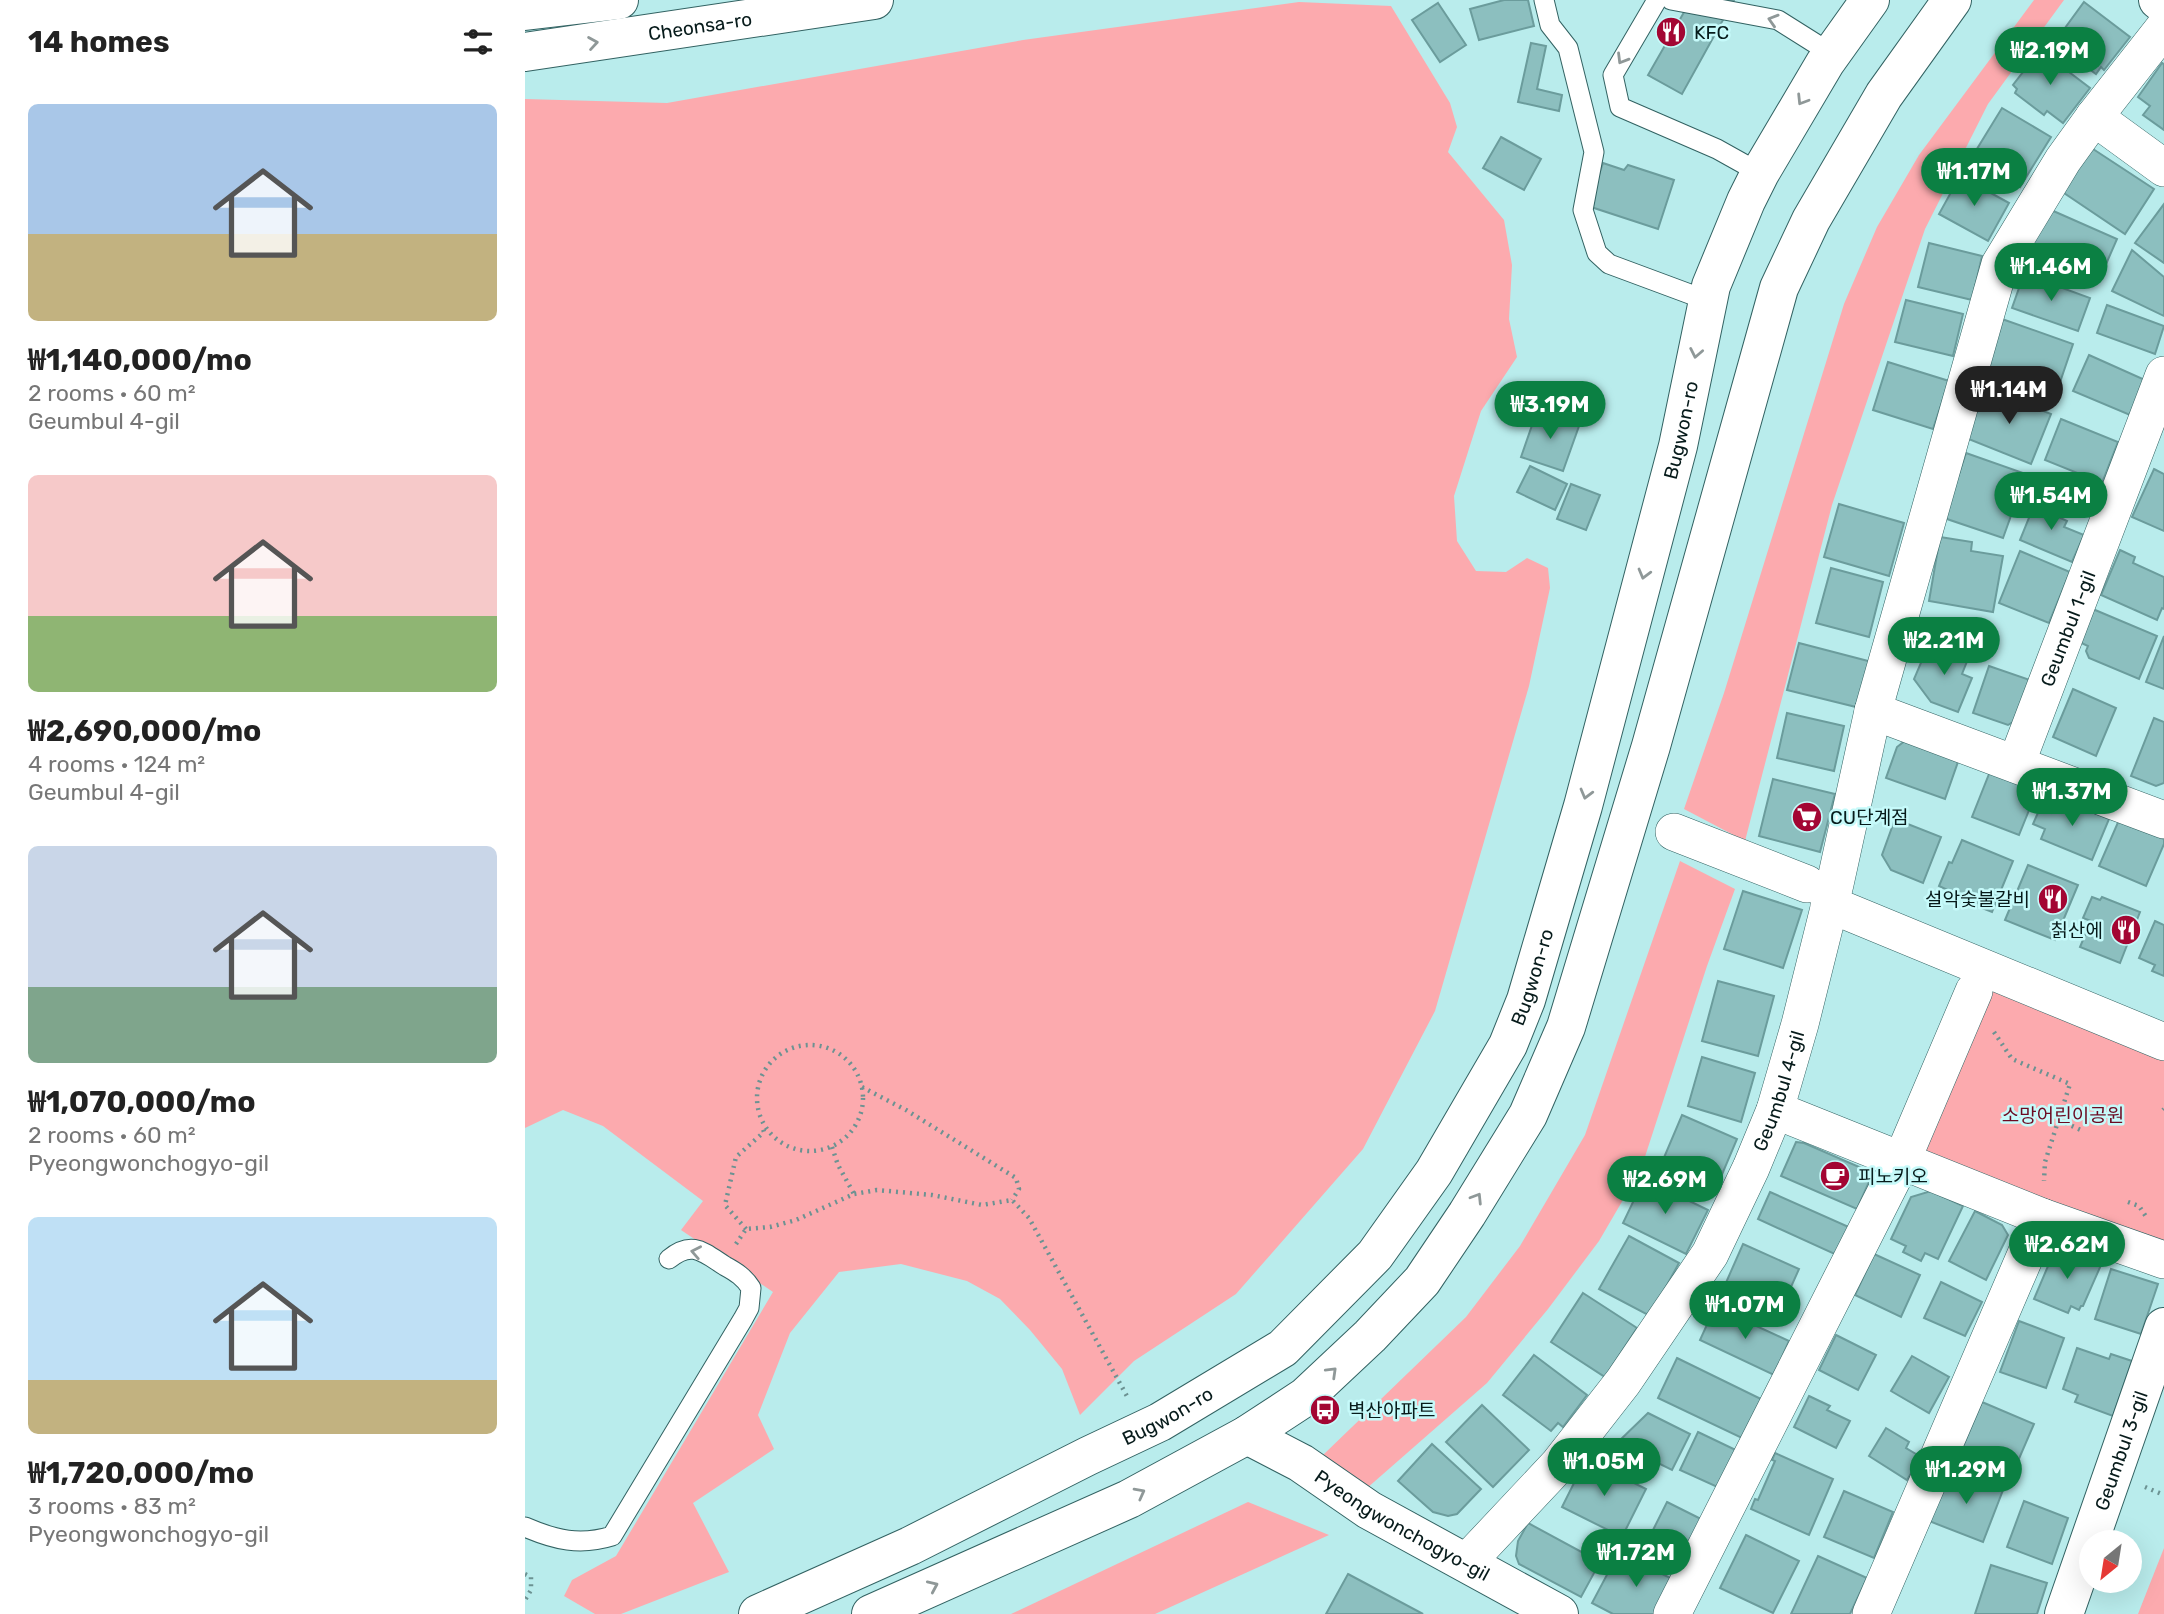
<!DOCTYPE html>
<meta charset="utf-8">
<style>
:root{--surface:#fff;--page:#f2f2f2;--text:#222;--muted:#767676;--accent:#0b8043}
body{margin:0;font-family:Rubik,"Noto Sans KR",sans-serif;background:var(--page);color:var(--text);height:100vh;display:flex;flex-direction:column;font-size:26px;white-space:nowrap}
*{box-sizing:border-box;margin:0}
p{font-size:23px;color:var(--muted)}
.icon{flex:none;width:38px;height:38px;fill:none;stroke:currentColor;stroke-width:2;stroke-linecap:round;stroke-linejoin:round}
.map{position:relative;flex:1;overflow:hidden}
.sheet{display:flex;flex-direction:column;background:var(--surface);width:525px}
.sheet>*{flex:none}
.needle{width:46px;rotate:210deg}
.fabs{position:absolute;left:1554px;top:1530px;display:grid;gap:14px}
.fabs a{display:grid;place-items:center;width:63px;height:63px;border-radius:50%;background:var(--surface);box-shadow:0 7px 28px #0002;font-size:35px}
.price{position:absolute;translate:-50% -60px;padding:0 16px;border-radius:24px;background:var(--accent);color:#fff;font-size:23px;line-height:46px;filter:drop-shadow(0 2px 4px #0008)}
.price::after{content:'';position:absolute;left:50%;top:42px;width:21px;height:16px;margin-left:-10px;background:inherit;clip-path:polygon(0 0,100% 0,50% 100%)}
.price.active{background:#222;color:#fff}
ul{padding:0;list-style:none}
li{display:grid;align-content:center;gap:14px;height:371px;padding:0 28px}
li span{display:grid;place-items:center;height:217px;border-radius:10px;color:#555}
li>.icon{margin-inline-start:auto}
span .icon{width:126px;height:126px;fill:#fffc;stroke-width:1}
li b{font-size:30px}
h2{display:flex;justify-content:space-between;align-items:center;height:84px;padding:0 28px;font-size:30px}
main{display:flex;flex:1;min-height:0}
.map>svg:first-child{display:block}
.green{fill:#fcaaae}
.building{fill:#8cbfbf;stroke:#6b9c9c;stroke-width:2}
.lines{fill:none;stroke-linecap:round;stroke-linejoin:round}
.lane-casing{stroke:#326262;stroke-width:21}
.street-casing{stroke:#326262;stroke-width:38}
.secondary-casing{stroke:#326262;stroke-width:40}
.path{stroke:#6c9292;stroke-width:4.5;stroke-dasharray:2 5;stroke-linecap:butt}
.lane{stroke:#fff;stroke-width:19}
.street{stroke:#fff;stroke-width:37}
.secondary{stroke:#fff;stroke-width:38}
.oneway{stroke:#8f9898}
.labels{text-anchor:middle;stroke-width:5;stroke-linejoin:round;paint-order:stroke}
.street-label{font-size:19px;fill:#071b1b;stroke:#c6fafa}
.poi-label{font-size:19px;fill:#071b1b;stroke:#c6fafa;text-anchor:start}
.park-label{font-size:19px;fill:#6c0a21;stroke:#c6fafa}
</style>
<main>
<section class="sheet">
<h2>14 homes<svg class="icon" aria-label="filters" viewBox="0 0 24 24"><path d="M4 7h16M4 17h16"/><circle cx="9" cy="7" r="2"/><circle cx="15" cy="17" r="2"/></svg></h2>
<ul>
<li><span style="background:linear-gradient(#a9c7e8 60%,#c2b280 0)"><svg class="icon" aria-label="home" viewBox="0 0 24 24"><path d="M3 11l9-7 9 7M6 9v11h12V9"/></svg></span><div><b>₩1,140,000/mo</b><p>2 rooms · 60 m²</p><p>Geumbul 4-gil</p></div></li>
<li><span style="background:linear-gradient(#f6c9c9 65%,#8fb573 0)"><svg class="icon" aria-label="home" viewBox="0 0 24 24"><path d="M3 11l9-7 9 7M6 9v11h12V9"/></svg></span><div><b>₩2,690,000/mo</b><p>4 rooms · 124 m²</p><p>Geumbul 4-gil</p></div></li>
<li><span style="background:linear-gradient(#c9d6e8 65%,#7fa58c 0)"><svg class="icon" aria-label="home" viewBox="0 0 24 24"><path d="M3 11l9-7 9 7M6 9v11h12V9"/></svg></span><div><b>₩1,070,000/mo</b><p>2 rooms · 60 m²</p><p>Pyeongwonchogyo-gil</p></div></li>
<li><span style="background:linear-gradient(#bfe0f5 75%,#c2b280 0)"><svg class="icon" aria-label="home" viewBox="0 0 24 24"><path d="M3 11l9-7 9 7M6 9v11h12V9"/></svg></span><div><b>₩1,720,000/mo</b><p>3 rooms · 83 m²</p><p>Pyeongwonchogyo-gil</p></div></li>
</ul>
</section>
<div class="map">
<svg width="1639" height="1614" viewBox="0 0 1639 1614">
<rect width="100%" height="100%" fill="#b9ecec"/>
<g class="green">
<polygon points="1509,0 1539,0 1463,104 1400,229 1307,505 1220,841 1159,809 1199,693 1319,304 1352,227 1394,155"/>
<polygon points="774,2 866,6 925,103 932,127 923,152 979,220 987,265 984,319 992,357 956,411 929,496 932,541 951,571 981,572 1002,558 1023,568 1025,588 1004,686 910,1011 838,1149 711,1294 609,1361 555,1415 537,1369 505,1330 475,1299 442,1281 376,1264 314,1272 265,1333 233,1415 249,1449 168,1503 204,1572 96,1614 70,1614 39,1596 47,1580 91,1556 248,1292 156,1230 178,1201 78,1126 38,1110 0,1128 0,99 142,103 498,40"/>
<polygon points="1155,861 1210,889 1182,966 1116,1169 1074,1241 1023,1309 962,1383 833,1496 798,1455 941,1317 995,1246 1060,1135"/>
<polygon points="1449,981 1639,1056 1639,1245 1383,1150"/>
<polygon points="723,1502 804,1535 630,1614 486,1614"/>
<polygon points="1639,1548 1639,1614 1613,1614"/>
</g>
<g class="building">
<polygon points="979,0 1003,0 1009,26 954,40 945,9"/>
<polygon points="1166,0 1209,0 1157,94 1123,75"/>
<polygon points="1559,2 1605,37 1579,70 1576,67 1571,74 1529,43"/>
<polygon points="913,3 941,45 915,62 887,20"/>
<polygon points="1006,43 1021,46 1012,89 1037,95 1034,111 993,102"/>
<polygon points="1515,50 1565,88 1538,123 1522,111 1519,115 1490,93 1492,89 1488,85"/>
<polygon points="1637,63 1639,64 1639,130 1618,115 1625,106 1613,97"/>
<polygon points="1477,108 1526,137 1495,187 1447,157"/>
<polygon points="976,137 1016,159 999,190 958,168"/>
<polygon points="1565,147 1629,189 1600,234 1536,191"/>
<polygon points="1078,163 1099,170 1103,165 1149,180 1133,229 1063,206"/>
<polygon points="1435,176 1484,203 1463,241 1414,214"/>
<polygon points="1639,204 1639,263 1610,243"/>
<polygon points="1517,206 1592,239 1575,278 1560,272 1556,279 1496,253"/>
<polygon points="1404,243 1457,256 1447,300 1393,287"/>
<polygon points="1607,250 1639,277 1639,316 1587,291"/>
<polygon points="1499,274 1565,298 1553,331 1487,308"/>
<polygon points="1381,300 1438,314 1428,356 1370,342"/>
<polygon points="1582,305 1639,326 1630,354 1572,333"/>
<polygon points="1477,319 1548,344 1532,391 1461,365"/>
<polygon points="1564,355 1620,380 1605,415 1548,391"/>
<polygon points="1363,362 1424,381 1408,429 1348,410"/>
<polygon points="1461,388 1526,414 1506,464 1441,438"/>
<polygon points="1012,411 1054,426 1038,471 996,457"/>
<polygon points="1536,419 1593,442 1577,483 1520,460"/>
<polygon points="1441,453 1501,474 1478,538 1419,518"/>
<polygon points="1005,466 1042,484 1030,510 992,492"/>
<polygon points="1629,469 1639,474 1639,531 1607,517"/>
<polygon points="1046,484 1075,495 1061,530 1032,519"/>
<polygon points="1512,498 1532,507 1529,515 1542,521 1539,527 1559,535 1547,562 1495,540"/>
<polygon points="1314,504 1379,523 1364,576 1299,557"/>
<polygon points="1415,537 1447,542 1446,551 1478,556 1468,612 1404,601"/>
<polygon points="1595,550 1610,557 1608,563 1639,577 1639,609 1637,608 1632,620 1576,595"/>
<polygon points="1495,551 1545,572 1524,623 1474,603"/>
<polygon points="1306,568 1358,582 1344,637 1291,623"/>
<polygon points="1563,607 1632,636 1614,679 1564,658 1561,651 1563,646 1550,640"/>
<polygon points="1639,636 1639,689 1621,682"/>
<polygon points="1274,643 1347,662 1335,708 1262,690"/>
<polygon points="1404,644 1430,655 1432,650 1445,654 1437,674 1447,678 1433,712 1406,702 1389,679"/>
<polygon points="1464,666 1505,680 1491,720 1483,725 1448,713"/>
<polygon points="1548,689 1591,708 1571,756 1528,737"/>
<polygon points="1262,713 1319,726 1309,771 1252,758"/>
<polygon points="1629,718 1639,722 1639,783 1631,786 1606,776"/>
<polygon points="1381,740 1434,759 1420,799 1361,778 1372,747"/>
<polygon points="1466,769 1513,788 1494,835 1447,817"/>
<polygon points="1248,779 1310,794 1295,852 1234,836"/>
<polygon points="1532,798 1584,819 1567,860 1516,839 1520,829 1508,824 1515,808 1526,813"/>
<polygon points="1370,819 1416,837 1398,883 1366,870 1357,855"/>
<polygon points="1594,820 1639,839 1639,844 1621,886 1574,866"/>
<polygon points="1437,840 1488,861 1467,912 1426,896 1427,892 1414,886 1424,862 1427,863"/>
<polygon points="1503,865 1553,885 1530,940 1480,920"/>
<polygon points="1218,891 1277,910 1258,968 1199,949"/>
<polygon points="1567,897 1575,900 1577,897 1615,912 1595,963 1555,947 1566,921 1558,918"/>
<polygon points="1630,921 1639,925 1639,976 1627,971 1630,965 1614,958"/>
<polygon points="1193,981 1249,996 1233,1056 1177,1041"/>
<polygon points="1177,1057 1230,1073 1216,1122 1163,1106"/>
<polygon points="1157,1115 1212,1139 1190,1191 1135,1167"/>
<polygon points="1271,1142 1279,1143 1348,1173 1332,1209 1256,1176"/>
<polygon points="1119,1179 1183,1210 1161,1254 1098,1223"/>
<polygon points="1406,1191 1438,1206 1413,1259 1400,1253 1396,1261 1378,1252 1381,1246 1366,1239 1386,1197"/>
<polygon points="1245,1192 1326,1228 1314,1256 1233,1219"/>
<polygon points="1450,1211 1477,1225 1483,1235 1461,1280 1424,1261"/>
<polygon points="1104,1236 1154,1263 1125,1316 1074,1289"/>
<polygon points="1218,1244 1274,1269 1262,1296 1252,1292 1242,1314 1196,1294"/>
<polygon points="1539,1250 1576,1265 1558,1306 1556,1306 1554,1310 1546,1306 1543,1313 1509,1299 1529,1252"/>
<polygon points="1349,1254 1395,1275 1376,1317 1330,1295"/>
<polygon points="1586,1269 1633,1284 1616,1334 1570,1319"/>
<polygon points="1416,1282 1457,1302 1440,1336 1399,1318"/>
<polygon points="1058,1293 1112,1328 1080,1377 1026,1342"/>
<polygon points="1190,1307 1264,1341 1249,1375 1175,1340"/>
<polygon points="1494,1321 1539,1338 1521,1388 1475,1372"/>
<polygon points="1311,1335 1351,1355 1333,1390 1294,1370"/>
<polygon points="1552,1348 1584,1359 1586,1354 1607,1361 1588,1416 1550,1402 1553,1395 1538,1389"/>
<polygon points="1009,1355 1062,1395 1038,1427 1033,1423 1026,1431 978,1395"/>
<polygon points="1387,1356 1424,1377 1404,1413 1366,1391"/>
<polygon points="1152,1358 1238,1400 1219,1439 1133,1398"/>
<polygon points="1284,1396 1305,1406 1302,1410 1325,1421 1311,1448 1269,1427"/>
<polygon points="1457,1402 1509,1424 1490,1468 1466,1458 1462,1468 1434,1456"/>
<polygon points="957,1405 1004,1450 968,1487 921,1442"/>
<polygon points="1123,1413 1165,1434 1147,1470 1092,1443"/>
<polygon points="1361,1428 1384,1442 1381,1448 1396,1457 1382,1480 1344,1456"/>
<polygon points="1173,1432 1217,1453 1199,1490 1155,1470"/>
<polygon points="907,1444 956,1489 932,1514 923,1516 908,1512 873,1481"/>
<polygon points="1250,1453 1308,1479 1284,1535 1226,1509 1230,1499 1233,1500 1250,1461 1247,1460"/>
<polygon points="1061,1459 1121,1489 1097,1537 1037,1507"/>
<polygon points="1425,1469 1478,1490 1458,1542 1404,1521"/>
<polygon points="1319,1491 1368,1512 1349,1558 1299,1537"/>
<polygon points="1499,1501 1543,1518 1527,1564 1482,1547"/>
<polygon points="1142,1502 1186,1524 1167,1563 1122,1542"/>
<polygon points="1003,1523 1075,1562 1056,1597 994,1564 991,1556 993,1541"/>
<polygon points="1221,1535 1274,1561 1248,1613 1195,1588"/>
<polygon points="1094,1552 1157,1584 1144,1614 1088,1614 1067,1603"/>
<polygon points="1293,1556 1342,1578 1325,1614 1266,1614"/>
<polygon points="1466,1565 1522,1583 1512,1614 1450,1614"/>
<polygon points="823,1574 898,1614 801,1614"/>
</g>
<g class="lines">
<g class="lane-casing">
<g id="lane">
<polyline points="1019,0 1025,25 1043,48 1069,152 1058,210 1072,253 1084,264 1181,300"/>
<polyline points="1132,0 1088,75 1095,107 1192,149 1235,173"/>
<polyline points="1146,0 1253,20 1307,54"/>
<path d="M 0,1527 C 30,1540 55,1546 87,1536 L 218,1319 L 224,1308 L 226,1288 C 219,1277 211,1272 200,1266 C 178,1252 167,1240 144,1259"/>
</g>
</g>
<g class="street-casing">
<g id="street">
<polyline points="1569,117 1639,168"/>
<polyline points="1348,711 1639,820"/>
<path id="s1" d="M 1491,764 L 1639,375"/>
<polyline points="1149,832 1282,884"/>
<polyline points="1304,904 1639,1042"/>
<polyline points="1250,1110 1517,1217 1639,1260"/>
<path id="s2" d="M 941,1563 L 1034,1464 L 1098,1382 L 1185,1254 L 1226,1168 L 1250,1110 L 1275,1024 L 1310,884 L 1348,711 L 1475,264 L 1538,160 L 1569,117 L 1639,28"/>
<polyline points="1147,1614 1377,1160 1449,991"/>
<polyline points="1346,1614 1517,1217"/>
</g>
</g>
<g class="secondary-casing">
<g id="secondary">
<polyline points="1633,0 1639,5"/>
<polyline points="0,11 94,0"/>
<path id="s3" d="M 0,52 L 349,0"/>
<path id="s4" d="M 722,1435 L 776,1463 L 844,1510 L 1034,1614"/>
<path id="s5" d="M 233,1614 L 385,1546 L 563,1456 L 635,1422 L 758,1348 L 850,1255 L 909,1172 L 983,1045 L 1001,1000 L 1058,806 L 1153,446 L 1186,286 L 1221,201 L 1235,173 L 1300,63 L 1345,0"/>
<polyline points="346,1614 604,1499 722,1435 780,1397 845,1336 897,1281 942,1214 1003,1115 1041,1027 1126,746 1254,288 1286,220 1359,95 1427,0"/>
<path id="s6" d="M 1539,1614 L 1639,1327"/>
</g>
</g>
<g class="path">
<polyline points="1469,1032 1487,1059 1545,1084 1520,1162 1519,1181"/>
<circle cx="285" cy="1098" r="53"/>
<polyline points="337,1087 381,1110 491,1178 494,1189 487,1200"/>
<polyline points="1638,1110 1639,1109"/>
<polyline points="1534,1120 1558,1131"/>
<polyline points="307,1147 313,1165 329,1194"/>
<polyline points="1603,1202 1614,1206 1622,1218"/>
<polyline points="221,1229 200,1205 211,1157 239,1132 238,1129"/>
<polyline points="211,1244 221,1229 245,1227 271,1220 329,1194 352,1190 407,1195 457,1205 487,1200 504,1218 603,1398"/>
<polyline points="1620,1487 1639,1495"/>
<polyline points="0,1574 6,1577 6,1590 0,1600"/>
</g>
<use href="#lane" class="lane"/>
<use href="#street" class="street"/>
<use href="#secondary" class="secondary"/>
</g>
<defs><path id="oneway-chevron" d="M-2-3.5L2.5 0L-2 3.5" fill="none" stroke-width="1.6" stroke-linecap="round" stroke-linejoin="round" transform="scale(1.75)"/></defs>
<g class="oneway">
<use href="#oneway-chevron" transform="translate(1248 20) rotate(-163)"/>
<use href="#oneway-chevron" transform="translate(68 43) rotate(-9)"/>
<use href="#oneway-chevron" transform="translate(1097 59) rotate(121)"/>
<use href="#oneway-chevron" transform="translate(1277 100) rotate(122)"/>
<use href="#oneway-chevron" transform="translate(1171 353) rotate(101)"/>
<use href="#oneway-chevron" transform="translate(1119 574) rotate(105)"/>
<use href="#oneway-chevron" transform="translate(1061 794) rotate(105)"/>
<use href="#oneway-chevron" transform="translate(952 1198) rotate(-58)"/>
<use href="#oneway-chevron" transform="translate(171 1252) rotate(-169)"/>
<use href="#oneway-chevron" transform="translate(807 1372) rotate(-44)"/>
<use href="#oneway-chevron" transform="translate(615 1493) rotate(-28)"/>
<use href="#oneway-chevron" transform="translate(408 1586) rotate(-24)"/>
</g>
<defs>
<g id="restaurant-disc" transform="scale(1.575)"><circle r="9.5" fill="#a30633" stroke="#c6fafa"/><path d="M-5-6h1v4h1v-4h1v4h1v-4h1v5L-1.5 .5V6h-2V.5L-5-1ZM5-6V6H3V1.5H1.5Q1.5-4 5-6Z" fill="#fff"/></g>
<g id="supermarket-disc" transform="scale(1.575)"><circle r="9.5" fill="#a30633" stroke="#c6fafa"/><path d="M-6-5.5h2.5l.6 2H6L4.5 2H-2.5L-4.4-4H-6ZM-1.5 3.2a1.3 1.3 0 1 0 .1 0ZM3 3.2a1.3 1.3 0 1 0 .1 0Z" fill="#fff"/></g>
<g id="cafe-disc" transform="scale(1.575)"><circle r="9.5" fill="#a30633" stroke="#c6fafa"/><path d="M-5.5-4.5H6V0H3Q3 3.5 0 3.5H-2.5Q-5.5 3.5-5.5 0ZM3-3.2v2h1.7v-2ZM-6 4.5H4V6H-6Z" fill="#fff"/></g>
<g id="bus-disc" transform="scale(1.575)"><circle r="9.5" fill="#a30633" stroke="#c6fafa"/><path d="M-5-6H5V4H4V6H2V4H-2V6H-4V4H-5ZM-3.5-4V0h7V-4ZM-3.5 1.2v1.5H-2V1.2ZM2 1.2v1.5H3.5V1.2Z" fill="#fff"/></g>
</defs>
<g fill-rule="evenodd">
<use href="#restaurant-disc" x="1146" y="32"/>
<use href="#supermarket-disc" x="1282" y="817"/>
<use href="#restaurant-disc" x="1528" y="899"/>
<use href="#restaurant-disc" x="1601" y="930"/>
<use href="#cafe-disc" x="1310" y="1176"/>
<use href="#bus-disc" x="800" y="1410"/>
</g>
<g class="labels">
<g class="street-label">
<text dy="7" stroke="none"><textPath href="#s3" startOffset="177">Cheonsa-ro</textPath></text>
<text dy="7" stroke="none"><textPath href="#s5" startOffset="1608">Bugwon-ro</textPath></text>
<text dy="7" stroke="none"><textPath href="#s1" startOffset="145">Geumbul 1-gil</textPath></text>
<text dy="7" stroke="none"><textPath href="#s5" startOffset="1041">Bugwon-ro</textPath></text>
<text dy="7" stroke="none"><textPath href="#s2" startOffset="572">Geumbul 4-gil</textPath></text>
<text dy="7" stroke="none"><textPath href="#s5" startOffset="455">Bugwon-ro</textPath></text>
<text dy="7" stroke="none"><textPath href="#s6" startOffset="173">Geumbul 3-gil</textPath></text>
<text dy="7" stroke="none"><textPath href="#s4" startOffset="180">Pyeongwonchogyo-gil</textPath></text>
</g>
<g class="poi-label">
<text x="1169" y="39">KFC</text>
<text x="1305" y="824">CU단계점</text>
<text x="1505" y="906" text-anchor="end">설악숯불갈비</text>
<text x="1578" y="937" text-anchor="end">칡산에</text>
<text x="1333" y="1183">피노키오</text>
<text x="823" y="1417">벽산아파트</text>
</g>
<g class="park-label">
<text x="1538" y="1122">소망어린이공원</text>
</g>
</g>
</svg>
<div class="fabs">
<a><svg class="needle" viewBox="-14 -14 28 28"><path d="M0-13l5 13h-10z" fill="#e53935"/><path d="M0 13l5-13h-10z" fill="#767676"/></svg></a>
</div>
<b class="price" style="left:1525px;top:87px">₩2.19M</b>
<b class="price" style="left:1449px;top:208px">₩1.17M</b>
<b class="price" style="left:1526px;top:303px">₩1.46M</b>
<b class="price active" style="left:1484px;top:426px">₩1.14M</b>
<b class="price" style="left:1025px;top:441px">₩3.19M</b>
<b class="price" style="left:1526px;top:532px">₩1.54M</b>
<b class="price" style="left:1419px;top:677px">₩2.21M</b>
<b class="price" style="left:1547px;top:828px">₩1.37M</b>
<b class="price" style="left:1140px;top:1216px">₩2.69M</b>
<b class="price" style="left:1542px;top:1281px">₩2.62M</b>
<b class="price" style="left:1220px;top:1341px">₩1.07M</b>
<b class="price" style="left:1079px;top:1498px">₩1.05M</b>
<b class="price" style="left:1441px;top:1506px">₩1.29M</b>
<b class="price" style="left:1111px;top:1589px">₩1.72M</b>
</div>
</main>
